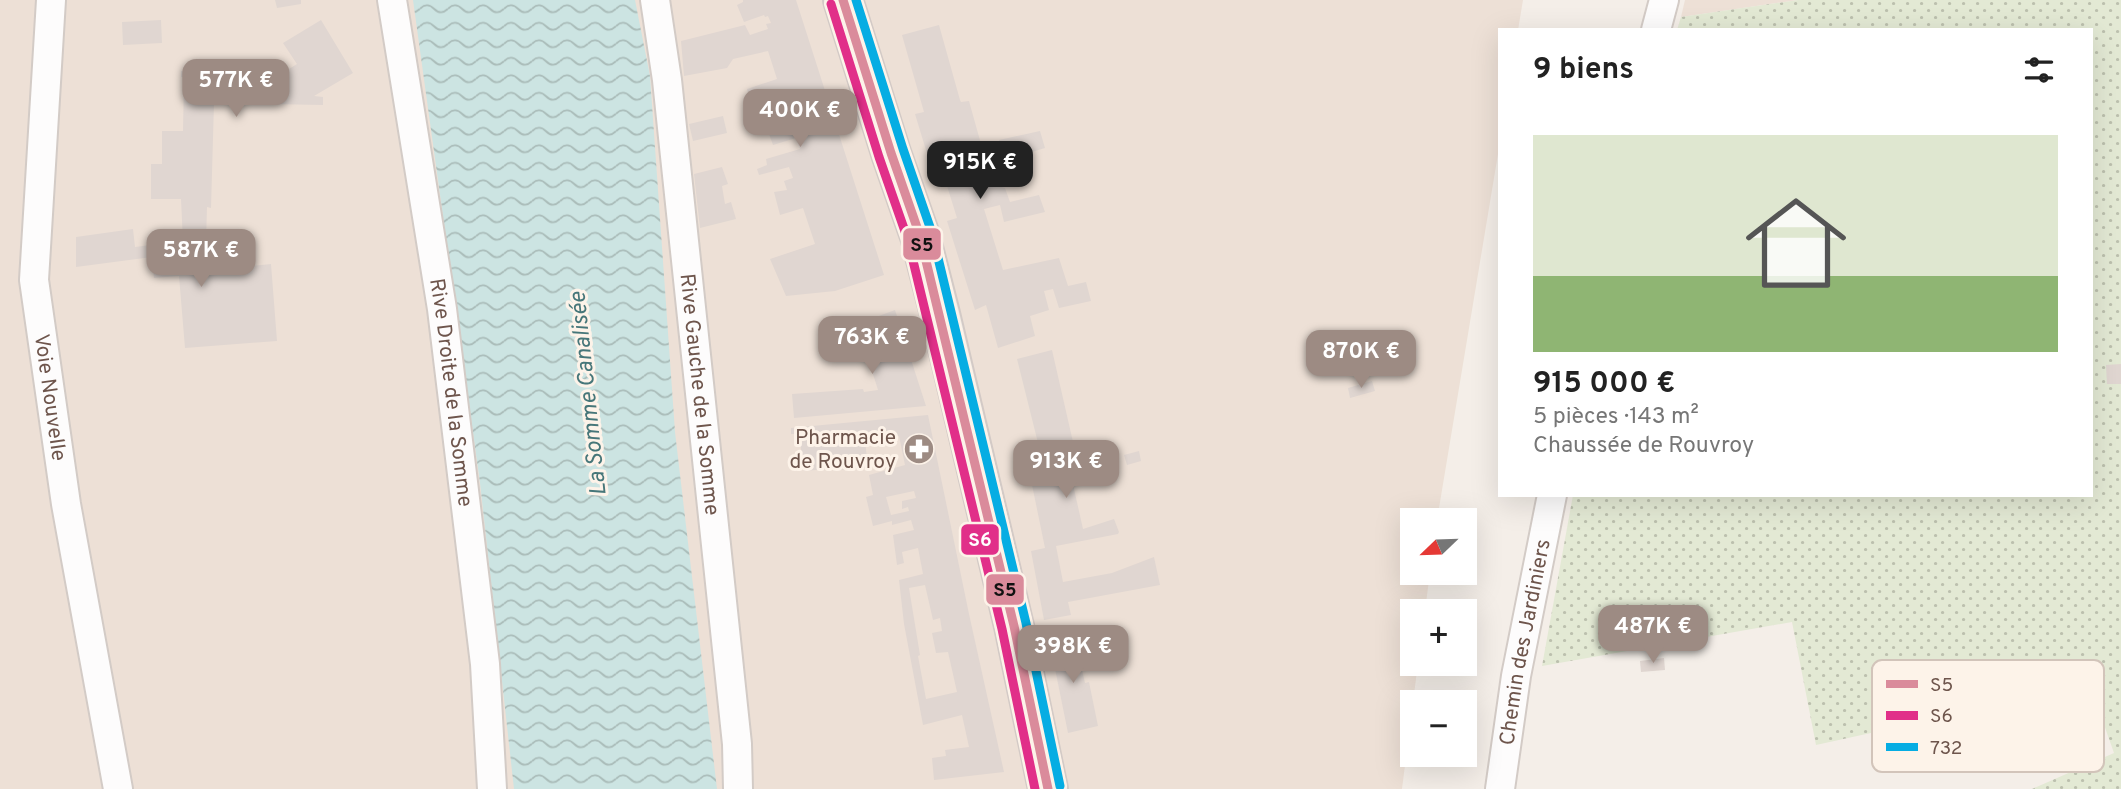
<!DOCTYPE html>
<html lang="fr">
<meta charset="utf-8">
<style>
:root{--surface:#fff;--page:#f6f6f6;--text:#222;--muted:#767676;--line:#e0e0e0;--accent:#9d8b83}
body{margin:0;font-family:Overpass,sans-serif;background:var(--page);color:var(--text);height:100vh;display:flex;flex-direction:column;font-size:26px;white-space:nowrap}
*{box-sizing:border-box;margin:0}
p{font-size:23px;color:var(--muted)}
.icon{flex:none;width:38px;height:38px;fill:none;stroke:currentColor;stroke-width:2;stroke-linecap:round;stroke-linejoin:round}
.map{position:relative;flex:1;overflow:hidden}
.panel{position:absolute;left:1498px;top:28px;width:595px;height:469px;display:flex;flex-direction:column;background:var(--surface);border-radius:0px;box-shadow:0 7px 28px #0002}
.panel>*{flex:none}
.needle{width:46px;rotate:247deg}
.controls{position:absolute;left:1400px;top:508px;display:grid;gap:14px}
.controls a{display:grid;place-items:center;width:77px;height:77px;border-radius:0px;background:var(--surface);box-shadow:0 7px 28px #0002;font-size:35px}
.price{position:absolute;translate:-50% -60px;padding:0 16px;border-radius:14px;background:var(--accent);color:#fff;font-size:23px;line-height:46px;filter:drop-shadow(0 2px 4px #0008)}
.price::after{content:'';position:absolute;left:50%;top:42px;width:21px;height:16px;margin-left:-10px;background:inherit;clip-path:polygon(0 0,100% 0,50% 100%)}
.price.active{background:#222;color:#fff}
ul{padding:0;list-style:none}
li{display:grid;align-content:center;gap:14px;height:371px;padding:0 35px}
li+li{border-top:2px solid var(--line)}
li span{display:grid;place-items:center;height:217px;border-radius:0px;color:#555}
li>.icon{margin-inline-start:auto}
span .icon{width:126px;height:126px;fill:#fffc;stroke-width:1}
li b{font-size:30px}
h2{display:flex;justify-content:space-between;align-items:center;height:84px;padding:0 35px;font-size:30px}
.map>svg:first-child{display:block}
.residential{fill:#ede0d6}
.grass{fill:url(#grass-dots)}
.water{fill:url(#water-waves)}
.building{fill:#e0d6d1;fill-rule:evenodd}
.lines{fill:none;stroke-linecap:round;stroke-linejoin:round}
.street-casing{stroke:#d3cbc6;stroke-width:32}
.primary-casing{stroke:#d3cac6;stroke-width:42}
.street{stroke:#fdfcfc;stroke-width:28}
.primary{stroke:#f0ebe5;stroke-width:38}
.bus-1-casing{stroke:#fdf3e9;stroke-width:14}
.bus-2-casing{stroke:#fdf3e9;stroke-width:14}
.bus-3-casing{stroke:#fdf3e9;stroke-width:14}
.bus-1{stroke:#da8b9b;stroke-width:9}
.bus-2{stroke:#e12f89;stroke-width:9}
.bus-3{stroke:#06ade3;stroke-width:9}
.labels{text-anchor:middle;stroke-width:6;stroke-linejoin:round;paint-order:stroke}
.street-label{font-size:21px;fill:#6e554c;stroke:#fdf3e9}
.poi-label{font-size:21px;fill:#6e554c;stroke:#fdf3e9;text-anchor:end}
.water-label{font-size:23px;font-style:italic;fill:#467679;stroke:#fdf3e9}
.key{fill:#fdf3e9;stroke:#d2c4ba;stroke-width:2}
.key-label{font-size:19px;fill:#6e554c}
.line-badge{stroke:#fdf3e9;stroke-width:2.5}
.badge-label{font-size:19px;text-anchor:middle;font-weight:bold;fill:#fff}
.pale-badge-label{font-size:19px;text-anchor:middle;font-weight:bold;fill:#111}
</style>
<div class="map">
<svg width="2121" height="789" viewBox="0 0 2121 789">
<defs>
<pattern id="grass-dots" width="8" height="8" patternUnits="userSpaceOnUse" patternTransform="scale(1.75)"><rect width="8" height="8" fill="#e3e9d4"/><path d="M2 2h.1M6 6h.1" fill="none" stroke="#bcc0ae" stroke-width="1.8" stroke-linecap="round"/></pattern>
<pattern id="water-waves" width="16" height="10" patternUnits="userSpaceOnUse" patternTransform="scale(1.75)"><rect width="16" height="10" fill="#cce4e2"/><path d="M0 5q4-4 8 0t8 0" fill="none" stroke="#aabcb9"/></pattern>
</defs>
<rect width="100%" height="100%" fill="#f4eee8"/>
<g class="residential">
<polygon points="0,0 1523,0 1518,30 1500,30 1500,142 1437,520 1412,520 1412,572 1430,572 1425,611 1412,611 1412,663 1418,663 1402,789 0,789"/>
<polygon points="1685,0 1798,0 1681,17"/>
</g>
<polygon class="grass" points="1798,0 2121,0 2121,789 2032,789 2114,753 2090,685 1816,745 1792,622 1542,666 1573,495 2091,495 2091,30 1677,30 1681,17"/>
<polygon class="water" points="413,0 635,0 650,76 675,432 717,789 514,789 480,483"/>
<g class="building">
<polygon points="275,0 301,0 301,4 277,8"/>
<polygon points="743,0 796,0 884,275 835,291 786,296 770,259 815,244 803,208 780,215 774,192 787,190 784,181 793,178 789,167 759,175 757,169 767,165 766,159 800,149 796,138 773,145 769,134 792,126 788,115 758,126 754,114 785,104 781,92 750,103 747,89 777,79 768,51 733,59 727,68 684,76 681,41 745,25 750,35 768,29 766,24 771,23 768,16 765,17 764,15 744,22 737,5 743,2"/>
<polygon points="161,20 162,43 123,45 122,22"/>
<polygon points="321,20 353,73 314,96 323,97 323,105 214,103 211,208 207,207 206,242 183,242 181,199 151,199 151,164 162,164 162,131 183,131 184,77 181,77 181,71 232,70 232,78 271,80 297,64 283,43"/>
<polygon points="939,25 960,100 961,102 969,101 981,144 985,143 998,186 1005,188 1010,202 1039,195 1045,212 1004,222 1000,205 984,209 1003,270 1059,258 1068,286 1086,282 1091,301 1059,308 1053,289 1044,291 1049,310 1030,316 1035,336 998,348 986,305 975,310 947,221 957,218 938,157 929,160 915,114 924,112 902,35"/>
<polygon points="723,116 727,133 693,141 689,124"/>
<polygon points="1040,131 1045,148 1005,160 999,140"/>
<polygon points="722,167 728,184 722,186 725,204 731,202 736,219 700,228 694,174"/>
<polygon points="133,229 135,247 158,244 160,257 239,250 240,267 271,264 277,341 185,348 179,276 154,278 152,257 76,267 76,237"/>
<polygon points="895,310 926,406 794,418 792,394 863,389 864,392 878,390 857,324"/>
<polygon points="1052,350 1073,442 1081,441 1087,466 1070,471 1083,529 1114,519 1119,532 1118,534 1056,546 1063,582 1112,573 1154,557 1160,585 1068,602 1071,615 1044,620 1031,551 1045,548 1031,480 1061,473 1054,448 1040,451 1017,359"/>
<polygon points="2121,364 2121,384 2107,384 2106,365"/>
<polygon points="1372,381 1375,391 1350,398 1348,388"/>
<path d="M 928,415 L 969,614 L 1004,772 L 934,780 L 932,758 L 946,756 L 945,750 L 969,747 L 962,715 L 923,725 L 904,624 L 899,580 L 923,574 L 918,548 L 902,552 L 904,563 L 897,565 L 893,535 L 914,530 L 911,520 L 892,525 L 892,521 L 873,526 L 866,497 L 873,495 L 869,475 L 905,465 L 899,436 L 865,440 L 868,468 L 839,470 L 838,468 L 804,471 L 799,434 L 791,434 L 791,428 ZM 914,491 L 916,498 L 902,501 L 902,509 L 908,507 L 909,511 L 891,515 L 886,497 ZM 925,585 L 933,620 L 940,618 L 942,631 L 932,633 L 936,653 L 948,652 L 957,692 L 926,699 L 918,656 L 920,655 L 909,588 Z"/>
<polygon points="1139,451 1141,461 1127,465 1124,455"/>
<polygon points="1109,627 1110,633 1096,636 1094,630"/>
<polygon points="1074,634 1085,683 1089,682 1098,726 1068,733 1049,639"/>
<polygon points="1664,658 1665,670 1641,672 1640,661"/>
</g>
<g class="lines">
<g class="street-casing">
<g id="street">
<path id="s1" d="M 51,0 L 34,280 L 66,504 L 118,789"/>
<path id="s2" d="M 392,0 L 442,309 L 485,664 L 492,789"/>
<path id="s3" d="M 655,0 L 667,80 L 737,744 L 738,789"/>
<polyline points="1656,30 1664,0"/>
<path id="s4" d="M 1500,789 L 1516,676 L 1552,495"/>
</g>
</g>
<g class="primary-casing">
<polyline id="primary" points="843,0 891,153 920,236 940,314 1014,626 1048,789"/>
</g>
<use href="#street" class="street"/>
<use href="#primary" class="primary"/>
<g class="bus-1-casing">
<polyline id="bus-1" points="843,0 891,153 920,236 1014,626 1048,789"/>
</g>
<g class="bus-2-casing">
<polyline id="bus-2" points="831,4 879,157 908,240 1002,629 1035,789"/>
</g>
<g class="bus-3-casing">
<polyline id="bus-3" points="856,0 903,149 932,233 1026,623 1060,786"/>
</g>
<use href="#bus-1" class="bus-1"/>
<use href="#bus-2" class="bus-2"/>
<use href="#bus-3" class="bus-3"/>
</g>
<defs>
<g id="pharmacy-disc" transform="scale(1.575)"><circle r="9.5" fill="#9d8b83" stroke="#fdf3e9"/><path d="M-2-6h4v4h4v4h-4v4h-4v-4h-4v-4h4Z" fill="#fff"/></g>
</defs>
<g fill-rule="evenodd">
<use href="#pharmacy-disc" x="919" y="449"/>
</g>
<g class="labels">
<g class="street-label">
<text dy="7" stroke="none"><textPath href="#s2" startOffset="397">Rive Droite de la Somme</textPath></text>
<text dy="7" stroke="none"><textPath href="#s3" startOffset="397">Rive Gauche de la Somme</textPath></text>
<text dy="7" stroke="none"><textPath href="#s1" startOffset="399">Voie Nouvelle</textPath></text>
<text dy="7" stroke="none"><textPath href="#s4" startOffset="149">Chemin des Jardiniers</textPath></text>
</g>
<g class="poi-label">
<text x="896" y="444">Pharmacie<tspan x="896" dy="24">de Rouvroy</tspan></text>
</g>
<g class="water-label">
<text transform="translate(587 394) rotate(-96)" y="8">La Somme Canalisée</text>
</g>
</g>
<rect x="1872" y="660" width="232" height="112" rx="10" class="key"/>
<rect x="1886" y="680" width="32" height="8" fill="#da8b9b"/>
<rect x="1886" y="711" width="32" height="9" fill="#e12f89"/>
<rect x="1886" y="743" width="32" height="8" fill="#06ade3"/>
<g class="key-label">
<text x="1930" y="691">S5</text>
<text x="1930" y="722">S6</text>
<text x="1930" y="754">732</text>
</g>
<g class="line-badge">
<rect x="902" y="227" width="40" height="34" rx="7" fill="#da8b9b"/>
<rect x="960" y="523" width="40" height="33" rx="7" fill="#e12f89"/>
<rect x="985" y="573" width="40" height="33" rx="7" fill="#da8b9b"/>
</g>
<g class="badge-label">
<text x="980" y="546">S6</text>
</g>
<g class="pale-badge-label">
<text x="922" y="251">S5</text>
<text x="1005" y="596">S5</text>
</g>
</svg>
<div class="controls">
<a><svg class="needle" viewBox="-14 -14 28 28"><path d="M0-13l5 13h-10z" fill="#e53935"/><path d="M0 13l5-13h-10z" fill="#767676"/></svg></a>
<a>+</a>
<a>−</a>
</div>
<b class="price" style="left:236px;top:119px">577K €</b>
<b class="price" style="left:800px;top:149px">400K €</b>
<b class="price active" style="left:980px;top:201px">915K €</b>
<b class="price" style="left:201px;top:289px">587K €</b>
<b class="price" style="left:872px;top:376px">763K €</b>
<b class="price" style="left:1361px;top:390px">870K €</b>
<b class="price" style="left:1066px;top:500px">913K €</b>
<b class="price" style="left:1653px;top:665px">487K €</b>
<b class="price" style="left:1073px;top:685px">398K €</b>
<section class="panel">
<h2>9 biens<svg class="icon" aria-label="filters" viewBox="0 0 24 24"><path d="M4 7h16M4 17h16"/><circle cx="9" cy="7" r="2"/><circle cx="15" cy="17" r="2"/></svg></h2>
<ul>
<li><span style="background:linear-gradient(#dfe7d0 65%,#8fb573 0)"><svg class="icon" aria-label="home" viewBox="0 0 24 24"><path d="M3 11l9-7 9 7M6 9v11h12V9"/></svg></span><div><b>915 000 €</b><p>5 pièces · 143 m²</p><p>Chaussée de Rouvroy</p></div></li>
</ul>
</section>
</div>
